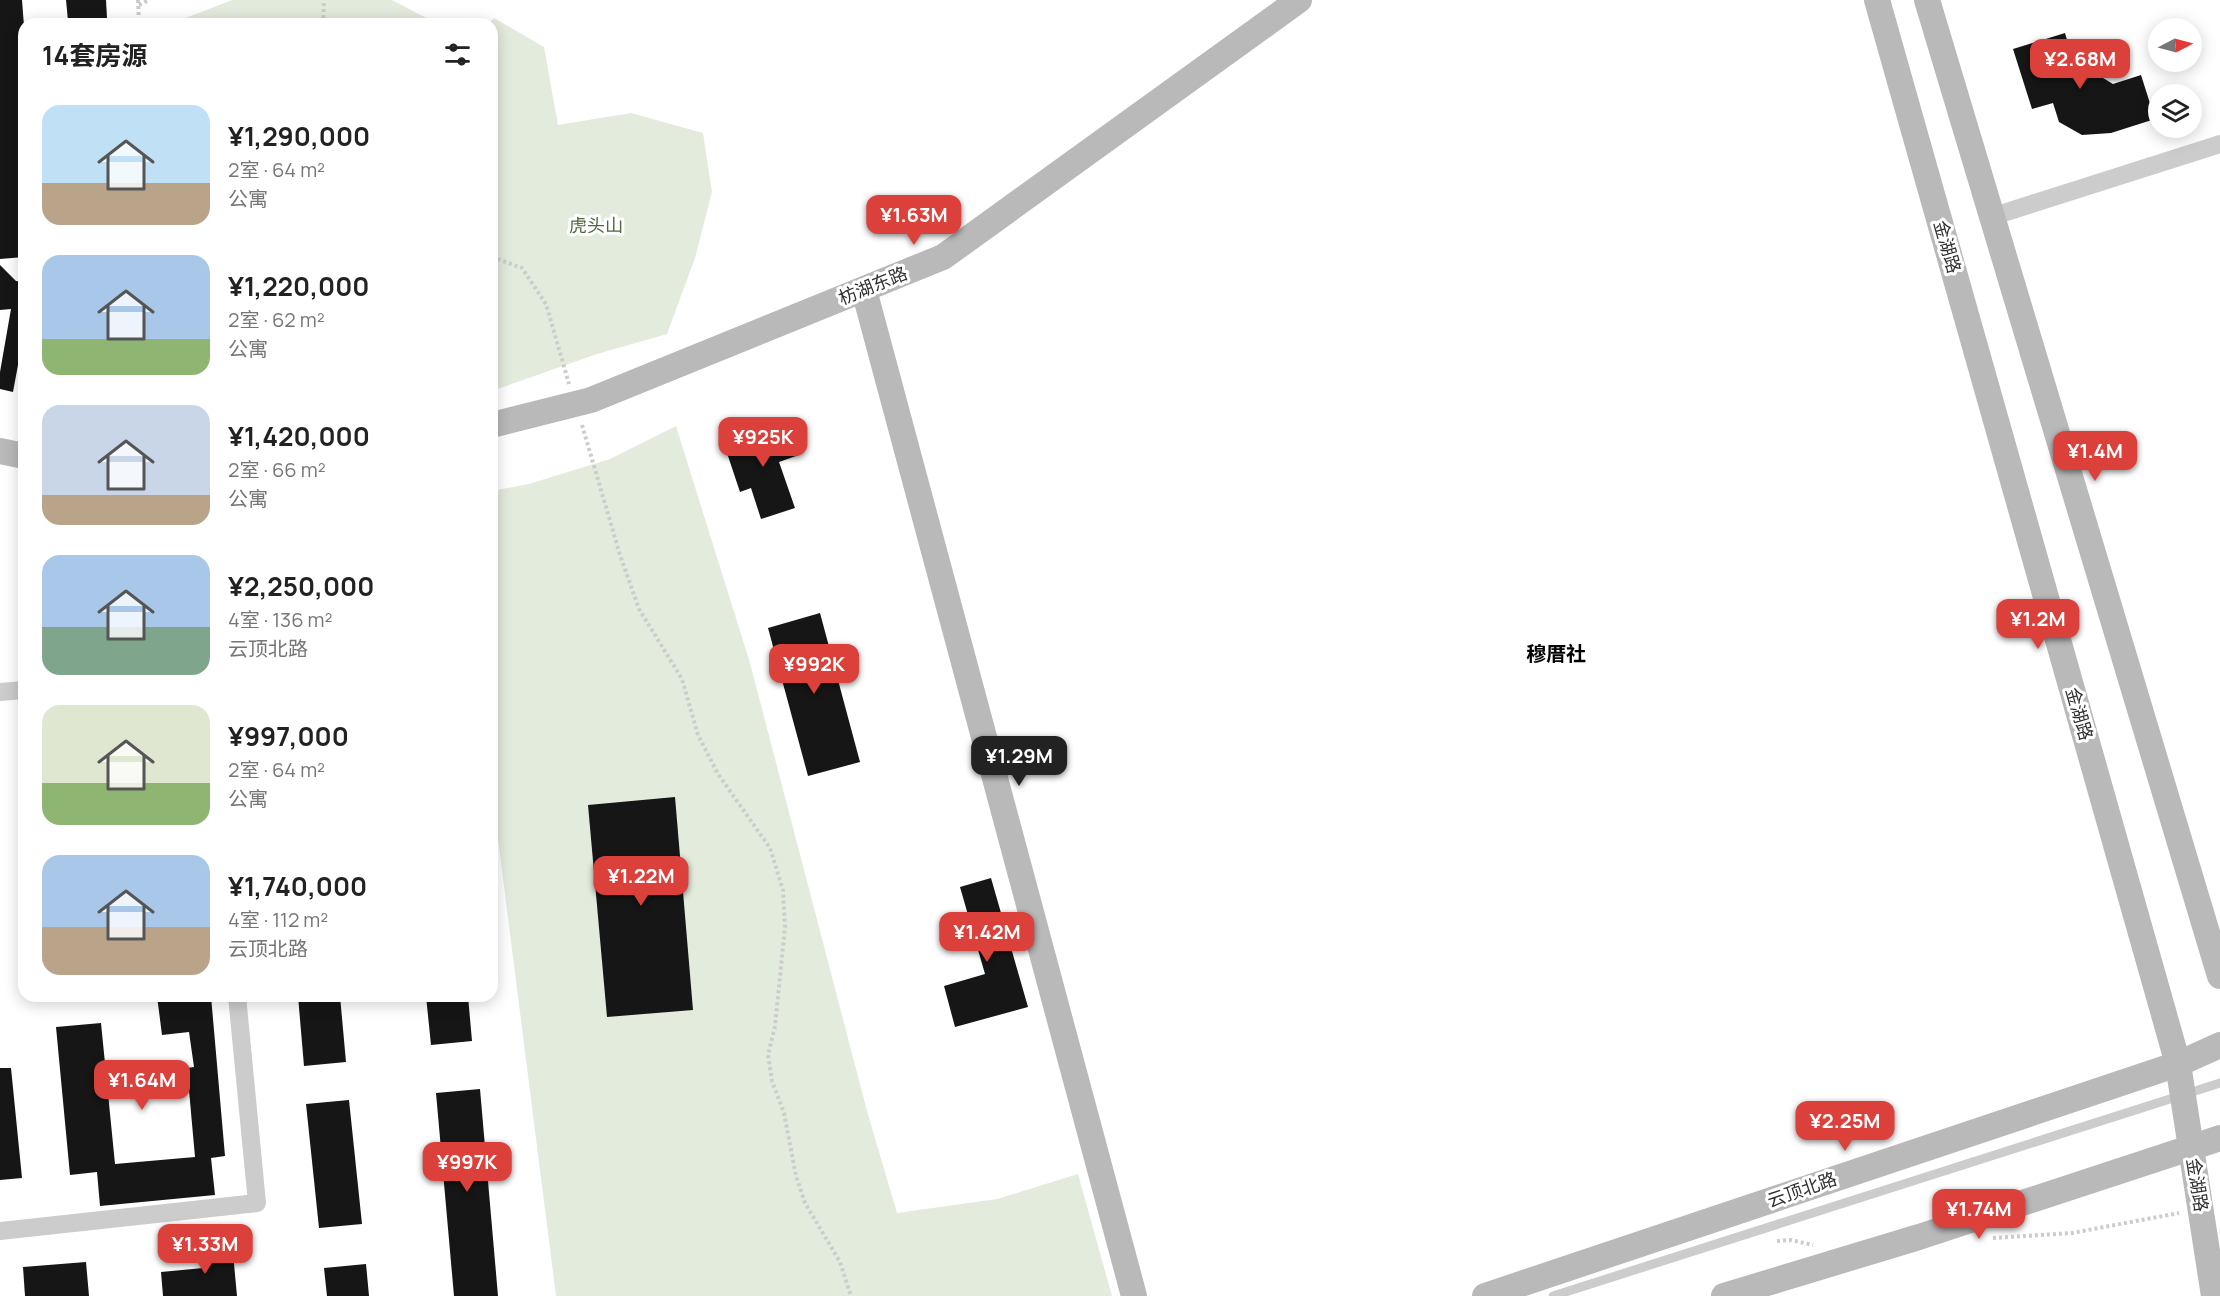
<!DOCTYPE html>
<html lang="zh">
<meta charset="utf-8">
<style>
:root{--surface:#fff;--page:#f6f6f6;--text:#222;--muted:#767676;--accent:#dc403b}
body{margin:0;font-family:Manrope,"Noto Sans SC",sans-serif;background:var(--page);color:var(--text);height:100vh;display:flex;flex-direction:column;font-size:22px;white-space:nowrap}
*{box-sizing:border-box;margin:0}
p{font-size:20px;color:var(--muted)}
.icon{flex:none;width:33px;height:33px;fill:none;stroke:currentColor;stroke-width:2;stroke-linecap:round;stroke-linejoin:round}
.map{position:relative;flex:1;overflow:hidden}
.sheet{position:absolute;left:18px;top:18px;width:480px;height:984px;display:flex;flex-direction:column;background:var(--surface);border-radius:18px;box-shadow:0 3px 15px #0003}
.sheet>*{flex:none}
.needle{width:39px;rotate:84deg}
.fabs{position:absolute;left:2148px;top:18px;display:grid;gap:12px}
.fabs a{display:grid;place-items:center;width:54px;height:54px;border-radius:50%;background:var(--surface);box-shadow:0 3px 15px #0003;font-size:30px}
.price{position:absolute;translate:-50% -51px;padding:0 14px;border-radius:12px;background:var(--accent);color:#fff;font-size:20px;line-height:39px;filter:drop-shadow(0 2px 3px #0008)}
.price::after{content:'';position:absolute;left:50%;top:36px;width:18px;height:14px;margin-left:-9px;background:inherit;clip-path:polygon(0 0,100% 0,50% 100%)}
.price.on{background:#222;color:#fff}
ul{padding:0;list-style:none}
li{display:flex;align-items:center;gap:18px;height:150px;padding:0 24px}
li span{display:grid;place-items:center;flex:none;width:168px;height:120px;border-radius:18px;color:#555}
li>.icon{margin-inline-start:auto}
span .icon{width:72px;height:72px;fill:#fffc;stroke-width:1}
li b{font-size:26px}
h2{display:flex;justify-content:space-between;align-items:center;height:72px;padding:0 24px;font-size:26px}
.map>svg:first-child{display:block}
.green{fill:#e3ebdd}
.building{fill:#161616}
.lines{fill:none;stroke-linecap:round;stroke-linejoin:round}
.path{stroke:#ccc;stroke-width:4;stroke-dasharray:3 3;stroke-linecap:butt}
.lane{stroke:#ccc;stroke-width:9}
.street{stroke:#ccc;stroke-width:18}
.secondary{stroke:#b9b9b9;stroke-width:26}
.labels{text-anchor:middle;stroke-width:6;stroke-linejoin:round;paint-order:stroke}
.park-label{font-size:18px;fill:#4e683e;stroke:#fff}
.street-label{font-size:18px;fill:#2f2f2f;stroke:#fff}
.neighbourhood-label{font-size:20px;font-weight:bold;fill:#000;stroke:#fff}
</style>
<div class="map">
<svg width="2220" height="1296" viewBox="0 0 2220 1296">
<rect width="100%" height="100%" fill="#fff"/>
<g class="green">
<polygon points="232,0 392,0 438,24 170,24"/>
<polygon points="494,18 544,47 558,125 631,113 703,133 712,192 695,258 667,334 597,354 492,391 492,24 488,24"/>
<polygon points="676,426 750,663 867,1111 897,1213 997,1199 1078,1174 1112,1296 556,1296 492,792 492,491 529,484 610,459"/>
</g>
<g class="building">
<polygon points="0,0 22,0 24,26 24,257 0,259"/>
<polygon points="66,0 106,0 107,18 68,21"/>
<polygon points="2065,33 2073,60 2113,84 2141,75 2155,119 2111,133 2082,135 2059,122 2053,103 2032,109 2013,49"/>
<polygon points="0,265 16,281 24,282 24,365 18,365 13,392 0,389 0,372 11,309 0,310"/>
<polygon points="789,426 799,455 779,462 795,508 761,519 751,488 740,492 721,435 741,428 745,441"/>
<polygon points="820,613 860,762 808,776 768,628"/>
<polygon points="675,797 693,1010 607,1017 588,805"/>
<polygon points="991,878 1028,1007 955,1027 944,986 985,974 960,887"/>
<polygon points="157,996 211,996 225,1156 211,1158 215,1195 100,1206 97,1172 70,1175 56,1027 101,1023 115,1164 195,1157 187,1068 194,1067 189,1032 162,1035"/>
<polygon points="298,996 340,996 346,1062 304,1066"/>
<polygon points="426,996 468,996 472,1041 431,1045"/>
<polygon points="0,1068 11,1068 22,1178 0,1180"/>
<polygon points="480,1089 498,1296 454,1296 436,1093"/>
<polygon points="349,1100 362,1224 319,1228 306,1104"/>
<polygon points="232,1242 237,1296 163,1296 161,1272 203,1268 201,1245"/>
<polygon points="86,1262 89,1296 25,1296 23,1267"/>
<polygon points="366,1264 369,1296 327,1296 324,1268"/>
</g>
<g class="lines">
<g class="path">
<polyline points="138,0 139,24"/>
<polyline points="139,5 149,0"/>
<polyline points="323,24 324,0"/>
<polyline points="492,257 522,268 546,304 569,384"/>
<polyline points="582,425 620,555 639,609 682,679 698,735 718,774 770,848 783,890 785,927 775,1026 768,1055 772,1081 784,1113 796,1176 805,1203 840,1262 851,1296"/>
<polyline points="1993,1238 2072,1233 2179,1213"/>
<polyline points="1777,1241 1791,1240 1813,1245"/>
</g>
<polyline class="lane" points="1553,1296 2220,1083"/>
<g class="street">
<polyline points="1994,216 2220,144"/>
<polyline points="0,692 24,690"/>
<polyline points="0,1231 257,1203 237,996"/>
</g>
<g class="secondary">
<polyline points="1877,0 2178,1064 2214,1296"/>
<polyline points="1927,0 2220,976"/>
<polyline points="864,290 1134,1296"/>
<polyline points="492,425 591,400 943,257 1299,0"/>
<polyline points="0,451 24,456"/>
<polyline points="1485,1296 2178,1064 2220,1045"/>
<polyline points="1724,1296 1919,1237 2220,1138"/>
</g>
</g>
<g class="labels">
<g class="park-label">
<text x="596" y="232">虎头山</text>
</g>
<g class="street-label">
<text transform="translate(1947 247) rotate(74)" y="6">金湖路</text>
<text transform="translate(873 286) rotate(-22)" y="6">枋湖东路</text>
<text transform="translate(2079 714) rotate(74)" y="6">金湖路</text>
<text transform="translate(2197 1185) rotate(81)" y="6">金湖路</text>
<text transform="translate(1802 1190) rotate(-19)" y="6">云顶北路</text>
</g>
<g class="neighbourhood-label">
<text x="1556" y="661">穆厝社</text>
</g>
</g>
</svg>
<div class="fabs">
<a><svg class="needle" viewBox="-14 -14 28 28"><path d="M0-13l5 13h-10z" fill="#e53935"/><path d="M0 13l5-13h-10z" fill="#767676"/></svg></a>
<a><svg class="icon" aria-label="layers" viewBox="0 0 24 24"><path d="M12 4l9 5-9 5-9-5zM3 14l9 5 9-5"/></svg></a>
</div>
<b class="price" style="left:2080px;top:90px">¥2.68M</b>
<b class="price" style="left:914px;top:246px">¥1.63M</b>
<b class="price" style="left:763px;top:468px">¥925K</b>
<b class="price" style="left:2095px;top:482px">¥1.4M</b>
<b class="price" style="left:2038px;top:650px">¥1.2M</b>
<b class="price" style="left:814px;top:695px">¥992K</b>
<b class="price on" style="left:1019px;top:787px">¥1.29M</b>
<b class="price" style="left:641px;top:907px">¥1.22M</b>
<b class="price" style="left:987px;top:963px">¥1.42M</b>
<b class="price" style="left:142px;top:1111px">¥1.64M</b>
<b class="price" style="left:1845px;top:1152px">¥2.25M</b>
<b class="price" style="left:467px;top:1193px">¥997K</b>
<b class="price" style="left:1979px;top:1240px">¥1.74M</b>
<b class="price" style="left:205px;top:1275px">¥1.33M</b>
<section class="sheet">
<h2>14套房源<svg class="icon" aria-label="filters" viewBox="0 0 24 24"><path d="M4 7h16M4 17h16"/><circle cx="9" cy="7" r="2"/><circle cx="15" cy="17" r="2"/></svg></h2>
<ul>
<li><span style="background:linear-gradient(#bfe0f5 65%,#b9a48a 0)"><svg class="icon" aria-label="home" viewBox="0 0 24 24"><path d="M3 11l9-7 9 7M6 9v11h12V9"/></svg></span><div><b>¥1,290,000</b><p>2室 · 64 m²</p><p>公寓</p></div></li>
<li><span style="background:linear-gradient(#a9c7e8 70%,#8fb573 0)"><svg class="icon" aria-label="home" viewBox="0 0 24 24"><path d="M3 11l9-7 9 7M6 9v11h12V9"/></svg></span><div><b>¥1,220,000</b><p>2室 · 62 m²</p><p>公寓</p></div></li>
<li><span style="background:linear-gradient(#c9d6e8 75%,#b9a48a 0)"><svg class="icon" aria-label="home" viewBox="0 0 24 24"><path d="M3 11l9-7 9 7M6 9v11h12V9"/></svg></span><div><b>¥1,420,000</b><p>2室 · 66 m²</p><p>公寓</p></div></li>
<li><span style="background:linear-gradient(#a9c7e8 60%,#7fa58c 0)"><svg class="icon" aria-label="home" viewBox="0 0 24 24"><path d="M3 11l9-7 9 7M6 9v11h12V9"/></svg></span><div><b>¥2,250,000</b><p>4室 · 136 m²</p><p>云顶北路</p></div></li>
<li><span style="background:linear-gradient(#dfe7d0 65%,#8fb573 0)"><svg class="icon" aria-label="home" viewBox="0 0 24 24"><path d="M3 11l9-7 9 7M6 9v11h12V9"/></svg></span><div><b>¥997,000</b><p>2室 · 64 m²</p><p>公寓</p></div></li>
<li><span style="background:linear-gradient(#a9c7e8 60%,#b9a48a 0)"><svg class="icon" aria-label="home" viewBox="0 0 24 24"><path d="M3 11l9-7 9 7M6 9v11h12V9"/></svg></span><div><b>¥1,740,000</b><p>4室 · 112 m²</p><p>云顶北路</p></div></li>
</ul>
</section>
</div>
